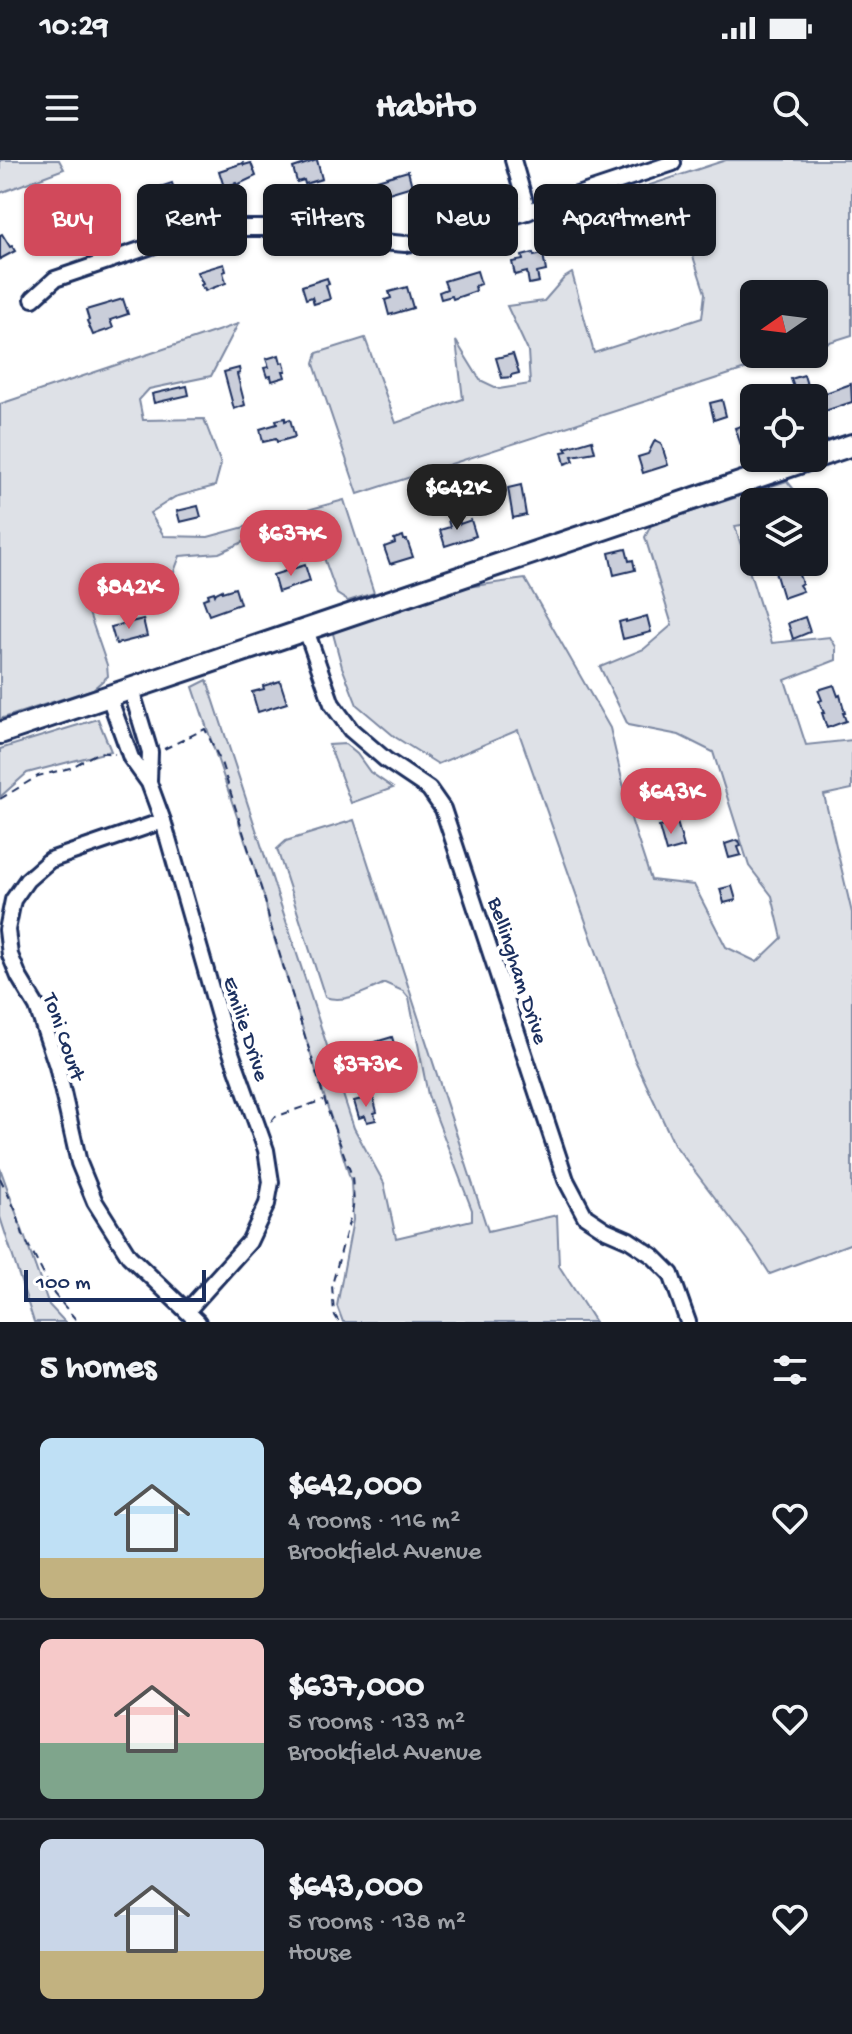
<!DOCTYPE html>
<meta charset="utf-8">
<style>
:root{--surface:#171b24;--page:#242831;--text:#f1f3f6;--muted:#9ea1a6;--line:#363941;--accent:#d1495b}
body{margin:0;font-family:"Gochi Hand",sans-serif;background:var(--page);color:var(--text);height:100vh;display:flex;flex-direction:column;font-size:30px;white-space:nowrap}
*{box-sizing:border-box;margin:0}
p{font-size:26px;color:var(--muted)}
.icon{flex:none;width:44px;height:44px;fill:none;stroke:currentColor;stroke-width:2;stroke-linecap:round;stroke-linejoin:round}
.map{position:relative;height:1162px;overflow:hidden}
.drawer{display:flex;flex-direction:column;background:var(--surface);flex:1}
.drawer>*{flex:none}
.hud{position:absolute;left:24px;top:24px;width:804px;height:72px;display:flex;gap:16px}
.needle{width:52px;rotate:256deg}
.controls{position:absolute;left:740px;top:120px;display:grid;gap:16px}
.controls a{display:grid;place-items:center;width:88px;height:88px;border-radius:12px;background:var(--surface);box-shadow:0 2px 6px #0004;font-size:40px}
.scale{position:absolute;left:24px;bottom:20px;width:182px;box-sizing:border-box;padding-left:8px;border:4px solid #1b2f5e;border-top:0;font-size:22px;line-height:28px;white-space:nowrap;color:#1b2f5e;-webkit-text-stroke:6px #fff;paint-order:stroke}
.price{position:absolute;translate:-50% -68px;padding:0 18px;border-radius:28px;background:var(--accent);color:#fff;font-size:26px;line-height:52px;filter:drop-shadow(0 2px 4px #0008)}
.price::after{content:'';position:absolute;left:50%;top:48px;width:24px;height:18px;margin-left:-12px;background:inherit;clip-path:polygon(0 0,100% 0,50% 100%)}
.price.on{background:#222;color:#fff}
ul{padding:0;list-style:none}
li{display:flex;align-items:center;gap:24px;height:200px;padding:0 40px}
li+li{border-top:2px solid var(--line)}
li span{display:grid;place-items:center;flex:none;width:224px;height:160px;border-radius:12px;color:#555}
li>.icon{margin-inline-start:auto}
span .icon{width:96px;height:96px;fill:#fffc;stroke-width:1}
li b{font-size:34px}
h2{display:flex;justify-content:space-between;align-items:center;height:96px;padding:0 40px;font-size:34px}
.pill{padding:0 28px;border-radius:12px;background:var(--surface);box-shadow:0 2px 6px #0004;font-size:28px;line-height:72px}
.pill.on{background:var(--accent);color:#fff}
.status{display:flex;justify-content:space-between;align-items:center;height:56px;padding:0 40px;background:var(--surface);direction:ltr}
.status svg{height:22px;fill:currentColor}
header{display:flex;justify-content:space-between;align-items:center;height:104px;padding:0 40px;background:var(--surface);font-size:36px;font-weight:700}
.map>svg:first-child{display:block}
.green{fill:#dee1e7;stroke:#7c88a2;stroke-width:2}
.building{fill:#caceda;stroke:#1b2f5e;stroke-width:2}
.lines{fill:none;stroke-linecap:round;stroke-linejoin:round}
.street-casing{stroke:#1b2f5e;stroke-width:20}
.secondary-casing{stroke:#1b2f5e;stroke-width:26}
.path{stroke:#1b2f5e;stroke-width:2;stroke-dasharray:8 6;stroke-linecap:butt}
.street{stroke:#fff;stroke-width:14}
.secondary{stroke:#fff;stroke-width:20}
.labels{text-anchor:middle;stroke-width:8;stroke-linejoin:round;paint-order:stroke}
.street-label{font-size:22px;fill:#1b2f5e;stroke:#fff}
</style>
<div class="status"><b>10:29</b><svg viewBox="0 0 49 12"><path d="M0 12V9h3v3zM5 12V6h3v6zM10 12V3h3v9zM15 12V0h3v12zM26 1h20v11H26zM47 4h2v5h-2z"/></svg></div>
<header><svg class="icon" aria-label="menu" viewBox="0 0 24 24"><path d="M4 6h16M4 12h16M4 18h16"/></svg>Habito<svg class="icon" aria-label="search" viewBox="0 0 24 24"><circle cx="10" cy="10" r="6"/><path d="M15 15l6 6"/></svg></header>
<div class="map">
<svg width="852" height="1162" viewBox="0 0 852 1162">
<rect width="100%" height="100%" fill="#fff"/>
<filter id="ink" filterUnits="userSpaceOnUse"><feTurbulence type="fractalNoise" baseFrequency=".0125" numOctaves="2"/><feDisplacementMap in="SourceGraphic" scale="16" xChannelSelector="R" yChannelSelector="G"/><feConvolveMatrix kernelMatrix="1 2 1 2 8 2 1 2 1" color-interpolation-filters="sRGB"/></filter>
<g filter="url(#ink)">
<g class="green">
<polygon points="0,0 59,0 64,9 0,33"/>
<polygon points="726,0 852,0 852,175 814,187 814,134 754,134 754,194 792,194 358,334 314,204 317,193 365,178 396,263 463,239 456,181 480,220 499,229 530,224 528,191 507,146 544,141 564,118 572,113 594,193 702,158 705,133 676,44 667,34 566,66 568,52"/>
<polygon points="238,164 211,216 149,229 139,240 143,260 204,259 221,304 215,326 175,337 150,353 164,376 208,377 344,340 374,433 348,441 337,434 309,356 272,369 219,393 180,396 169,425 142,416 96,422 82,433 107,505 108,516 93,529 0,559 0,244"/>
<polygon points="787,321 796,332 798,342 754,342 754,363 735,366 772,483 830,477 836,487 836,500 785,520 806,585 852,580 852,629 824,635 852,753 852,1083 770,1114 754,1089 674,984 634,898 518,570 438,604 395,577 357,545 342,507 332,470 467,427 525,419 610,568 632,662 651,720 694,725 726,787 757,802 782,778 772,736 749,706 713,592 679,575 628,565 600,507 644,489 672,465 645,377 651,365"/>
<path d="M 207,520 L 354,968 L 384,1023 L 396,1078 L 472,1060 L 472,1050 L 428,935 L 409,838 L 403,831 L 385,823 C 367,831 345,844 325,837 L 277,689 L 286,681 L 354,660 L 488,1071 L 557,1055 L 559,1106 L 595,1162 L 343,1162 L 337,1146 L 353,1060 L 351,1021 L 269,762 L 265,739 L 193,527 Z"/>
<polygon points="98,559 111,591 27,613 0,637 0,589"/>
<polygon points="345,584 357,594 370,612 393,628 351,643 329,585"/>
<polygon points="0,1008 49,1145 65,1162 34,1162 0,1057"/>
</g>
<g class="building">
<polygon points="317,0 322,19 305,24 304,20 297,22 293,8"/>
<polygon points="243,3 244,5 251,3 256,16 237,25 236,23 224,27 219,11"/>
<polygon points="408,11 412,26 382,35 377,20"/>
<polygon points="172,23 177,37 170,39 171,42 147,50 142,33"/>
<polygon points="73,33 74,38 77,37 78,40 75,40 77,46 94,42 97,53 99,53 100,56 82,61 83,66 64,71 58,53 64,52 60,36"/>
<polygon points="2,74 10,87 12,86 15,91 0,99 0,75"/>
<polygon points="533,93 534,96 543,94 546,111 537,113 539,122 529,124 527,112 515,115 512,102 523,100 522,96"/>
<polygon points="224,104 226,111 223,112 226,123 205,131 204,128 202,129 201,125 203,124 197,112"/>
<polygon points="477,111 481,124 475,126 476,131 453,139 452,136 441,139 439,132 447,129 444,121"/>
<polygon points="327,118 329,124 326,125 330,139 314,144 312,137 306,139 302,126"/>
<polygon points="407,127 413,148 389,155 385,140 391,138 389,132"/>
<polygon points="123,139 128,154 110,160 113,168 93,175 87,161 89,160 86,150"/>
<polygon points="513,194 519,213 511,215 511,217 502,218 496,198"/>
<polygon points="279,195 281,203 284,202 286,211 283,211 285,217 272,221 271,216 267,217 264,208 269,207 266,199"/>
<polygon points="239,208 240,213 237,214 245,245 234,249 224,212"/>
<polygon points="804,215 809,232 797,236 791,219"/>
<polygon points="851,224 852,242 822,252 817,236"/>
<polygon points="187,226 189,235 154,243 152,234"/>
<polygon points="722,240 726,256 714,260 710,243"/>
<polygon points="285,258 285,261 290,259 295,277 277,282 276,279 263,282 260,269 277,264 276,260"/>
<polygon points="754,265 754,281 741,285 735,268 741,266 742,269"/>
<polygon points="592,280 595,292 572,296 574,301 565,304 562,292 567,291 565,288"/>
<polygon points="655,280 661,283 668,305 643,313 638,297 648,294"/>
<polygon points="521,325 526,355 513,358 508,328"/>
<polygon points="198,346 201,357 180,362 177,351"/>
<polygon points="458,356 460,364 471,360 476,376 445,386 440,370 450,367 448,360"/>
<polygon points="403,376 404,380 407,380 413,397 390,404 384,387 395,383 394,379"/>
<polygon points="626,389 629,401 633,400 635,410 614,415 609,393"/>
<polygon points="772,402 794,402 802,423 799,425 803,431 783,438"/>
<polygon points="305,405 310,421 278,432 273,415"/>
<polygon points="235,428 240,444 209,455 203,439 209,437 208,434 214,432 215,435 216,433 222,430 222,432"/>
<polygon points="647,456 651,472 623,479 619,462 626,460 626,462"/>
<polygon points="805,457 810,472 793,479 788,463"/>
<polygon points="143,459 147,476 116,484 111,467"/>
<polygon points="280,521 287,543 258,552 252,532 264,529 263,526"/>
<polygon points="834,525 838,536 840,535 845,553 843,553 846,561 827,568 822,553 824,553 819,541 822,540 818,530"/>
<polygon points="668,660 670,664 677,662 684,687 666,692 659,667 664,666 663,661"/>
<polygon points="737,680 739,681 741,686 738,687 741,695 729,698 725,684"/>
<polygon points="732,726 736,740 724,743 720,729"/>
<polygon points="392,877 395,887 400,894 399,897 403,909 383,915 381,911 375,913 374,910 370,911 366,899 363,898 362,886"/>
<polygon points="373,936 377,952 374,953 376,960 367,962 365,956 359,958 354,941"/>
</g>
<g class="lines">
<g class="street-casing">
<g id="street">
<polyline points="513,0 528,52"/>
<polyline points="33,139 55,119 178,77 212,68 278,68 370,81 405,84 435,80 469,71 673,3"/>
<polyline points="306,470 332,544 351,570 386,600 429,629 443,649 566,1020 585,1056 606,1070 629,1080 653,1096 671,1114 688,1162"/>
<polyline points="131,529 150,592 149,622"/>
<polyline points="109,537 131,598 149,623 163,661 223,870 266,990 271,1022 267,1044 249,1082 187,1151"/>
<polyline points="163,661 50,700 27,720 13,740 7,770 10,795 19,817 37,847 57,906 79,1003 95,1042 129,1096 198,1162"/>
</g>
</g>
<g class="secondary-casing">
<polyline id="secondary" points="0,573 852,285"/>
</g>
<g class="path">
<polyline points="164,589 205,569 221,602 265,741 271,766 328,951 352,1016 354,1043 332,1125 334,1154 339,1162"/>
<polyline points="0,639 38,616 70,608 99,592 115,594"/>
<polyline points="271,962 275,957 323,940"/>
<polyline points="0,1018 16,1051 23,1075 54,1134 78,1162"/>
</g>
<use href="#street" class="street"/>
<use href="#secondary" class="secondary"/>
</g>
</g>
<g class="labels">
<g class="street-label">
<text transform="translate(520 810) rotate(72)" y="8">Bellingham Drive</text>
<text transform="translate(248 868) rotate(72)" y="8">Emilie Drive</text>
<text transform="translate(66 876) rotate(71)" y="8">Toni Court</text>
</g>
</g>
</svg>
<div class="controls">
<a><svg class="needle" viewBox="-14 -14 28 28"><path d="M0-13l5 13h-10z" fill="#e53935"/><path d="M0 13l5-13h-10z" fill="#9ea1a6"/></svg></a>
<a><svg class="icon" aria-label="locate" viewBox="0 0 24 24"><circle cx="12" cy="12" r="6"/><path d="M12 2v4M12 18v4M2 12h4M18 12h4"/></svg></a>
<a><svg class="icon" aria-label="layers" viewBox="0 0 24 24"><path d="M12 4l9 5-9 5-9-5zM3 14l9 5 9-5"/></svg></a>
</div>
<div class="scale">100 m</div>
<b class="price on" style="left:457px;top:372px">$642K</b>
<b class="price" style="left:291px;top:418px">$637K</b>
<b class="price" style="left:129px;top:471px">$842K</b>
<b class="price" style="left:671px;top:676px">$643K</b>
<b class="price" style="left:366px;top:949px">$373K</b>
<div class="hud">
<a class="pill on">Buy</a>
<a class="pill">Rent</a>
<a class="pill">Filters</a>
<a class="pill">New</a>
<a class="pill">Apartment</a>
</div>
</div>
<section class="drawer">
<h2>5 homes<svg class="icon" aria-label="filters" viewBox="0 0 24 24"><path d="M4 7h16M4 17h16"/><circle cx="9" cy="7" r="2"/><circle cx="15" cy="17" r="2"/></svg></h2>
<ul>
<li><span style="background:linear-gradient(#bfe0f5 75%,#c2b280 0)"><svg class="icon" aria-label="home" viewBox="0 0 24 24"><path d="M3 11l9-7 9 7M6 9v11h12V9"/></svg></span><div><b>$642,000</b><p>4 rooms · 116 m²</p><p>Brookfield Avenue</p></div><svg class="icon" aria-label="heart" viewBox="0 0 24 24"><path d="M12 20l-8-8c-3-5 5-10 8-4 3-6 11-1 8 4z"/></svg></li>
<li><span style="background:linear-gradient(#f6c9c9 65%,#7fa58c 0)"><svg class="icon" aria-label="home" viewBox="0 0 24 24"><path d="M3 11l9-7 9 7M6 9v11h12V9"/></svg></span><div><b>$637,000</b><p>5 rooms · 133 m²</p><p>Brookfield Avenue</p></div><svg class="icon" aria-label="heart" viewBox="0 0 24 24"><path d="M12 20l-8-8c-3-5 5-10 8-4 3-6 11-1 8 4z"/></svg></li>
<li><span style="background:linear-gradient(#c9d6e8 70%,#c2b280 0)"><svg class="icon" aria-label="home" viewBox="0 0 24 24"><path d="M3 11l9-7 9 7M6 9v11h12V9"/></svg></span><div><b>$643,000</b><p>5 rooms · 138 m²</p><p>House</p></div><svg class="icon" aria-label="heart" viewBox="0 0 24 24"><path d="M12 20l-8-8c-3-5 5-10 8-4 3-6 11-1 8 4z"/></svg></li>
</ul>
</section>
